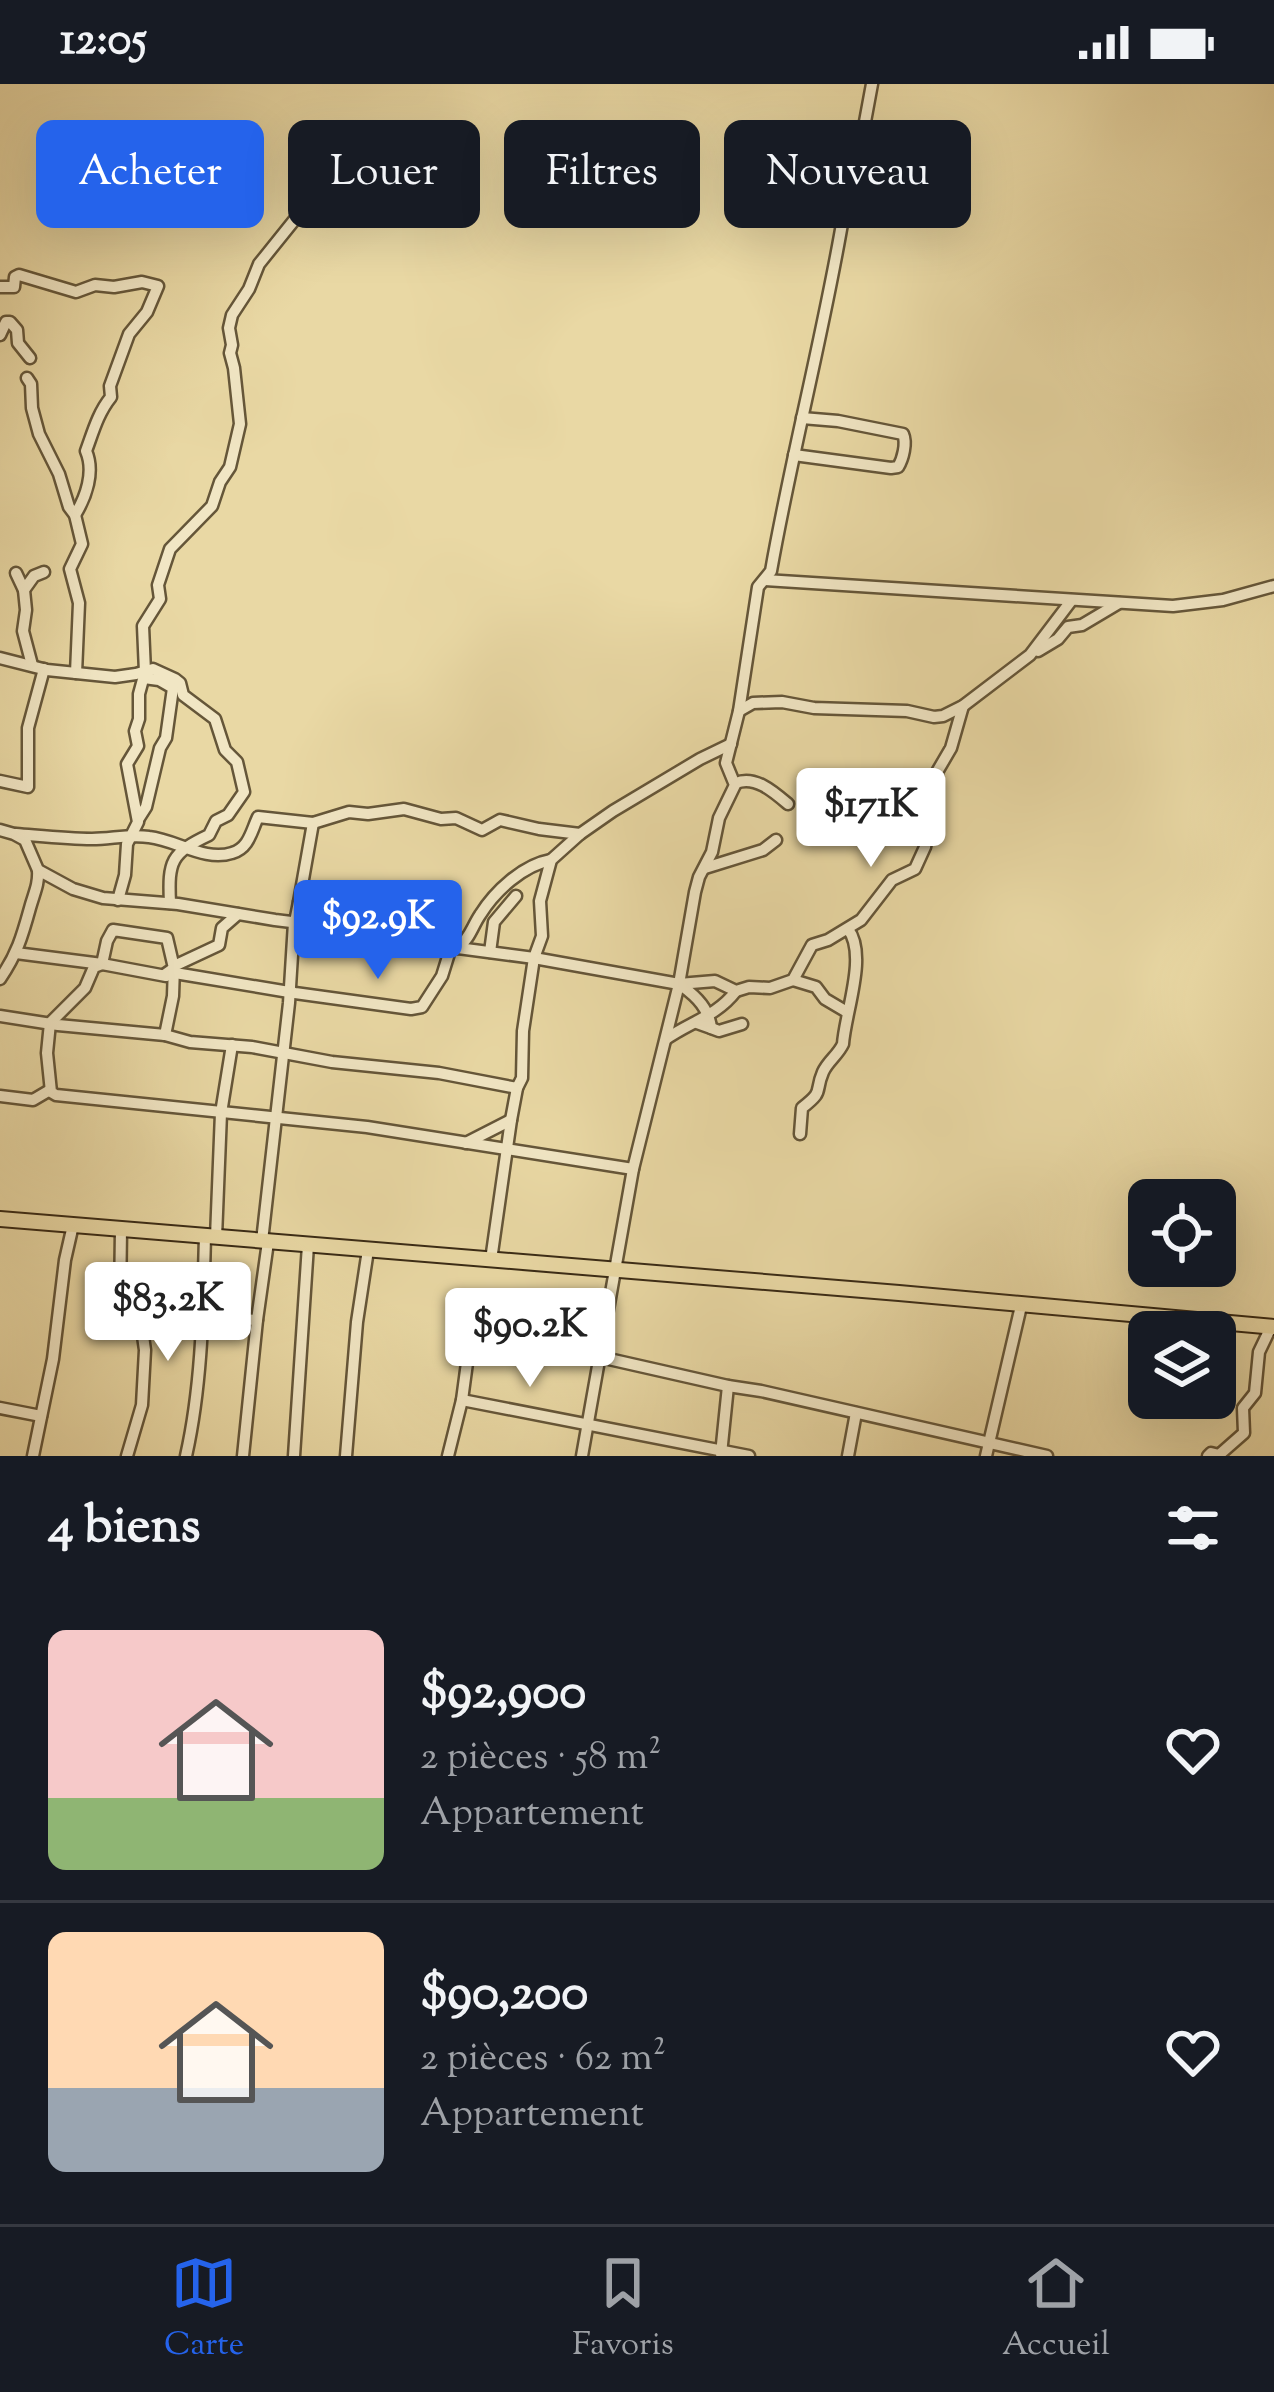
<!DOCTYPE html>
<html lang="fr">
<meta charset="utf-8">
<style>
:root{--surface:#171b24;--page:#242831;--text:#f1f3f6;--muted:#9ea1a6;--line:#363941;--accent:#2563eb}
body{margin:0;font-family:"Sorts Mill Goudy",serif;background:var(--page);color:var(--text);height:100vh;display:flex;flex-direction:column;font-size:45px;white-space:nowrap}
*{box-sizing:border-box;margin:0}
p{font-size:39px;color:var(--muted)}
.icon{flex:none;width:66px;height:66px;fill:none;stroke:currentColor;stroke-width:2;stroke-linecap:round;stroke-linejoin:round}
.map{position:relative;height:1372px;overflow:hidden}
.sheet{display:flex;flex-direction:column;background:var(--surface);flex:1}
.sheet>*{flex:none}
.top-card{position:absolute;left:36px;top:36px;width:1203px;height:108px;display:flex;gap:24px}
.buttons{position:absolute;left:1128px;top:1095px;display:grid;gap:24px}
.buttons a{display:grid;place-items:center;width:108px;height:108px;border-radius:18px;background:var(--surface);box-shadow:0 12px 48px #0002;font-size:60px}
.price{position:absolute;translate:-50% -102px;padding:0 27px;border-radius:12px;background:#fff;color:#222;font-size:39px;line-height:78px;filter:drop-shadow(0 3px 6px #0008)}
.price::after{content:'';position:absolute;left:50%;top:72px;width:36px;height:27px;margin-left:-18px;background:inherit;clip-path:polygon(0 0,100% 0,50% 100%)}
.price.active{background:var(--accent);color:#fff}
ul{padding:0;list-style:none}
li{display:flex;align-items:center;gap:36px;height:300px;padding:0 48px}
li+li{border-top:3px solid var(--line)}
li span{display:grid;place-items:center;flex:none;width:336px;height:240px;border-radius:18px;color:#555}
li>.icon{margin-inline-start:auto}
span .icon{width:144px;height:144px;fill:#fffc;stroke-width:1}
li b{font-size:51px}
h2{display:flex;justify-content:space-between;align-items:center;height:144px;padding:0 48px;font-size:51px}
.chip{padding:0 42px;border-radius:18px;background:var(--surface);box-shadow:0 12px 48px #0002;font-size:42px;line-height:108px}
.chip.active{background:var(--accent);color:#fff}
.status{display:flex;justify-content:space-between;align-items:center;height:84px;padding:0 60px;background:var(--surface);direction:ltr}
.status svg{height:33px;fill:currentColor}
.tabs{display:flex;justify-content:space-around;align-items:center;height:168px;border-top:3px solid var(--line);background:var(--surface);font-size:33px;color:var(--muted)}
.tabs a{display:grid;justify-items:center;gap:6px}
.tabs .active{color:var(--accent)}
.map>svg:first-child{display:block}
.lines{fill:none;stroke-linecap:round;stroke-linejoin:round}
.minor-casing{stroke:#655639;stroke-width:15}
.major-casing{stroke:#392a15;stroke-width:18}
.minor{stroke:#f1e6c4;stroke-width:10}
.major{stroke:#e9d8a4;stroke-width:14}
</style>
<div class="status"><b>12:05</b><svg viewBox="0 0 49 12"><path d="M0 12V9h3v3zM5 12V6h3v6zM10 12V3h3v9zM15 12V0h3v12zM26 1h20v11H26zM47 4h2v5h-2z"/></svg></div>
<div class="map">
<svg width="1274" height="1372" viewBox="0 0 1274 1372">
<rect width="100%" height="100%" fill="#e9d8a4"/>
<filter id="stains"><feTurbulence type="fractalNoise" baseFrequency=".00167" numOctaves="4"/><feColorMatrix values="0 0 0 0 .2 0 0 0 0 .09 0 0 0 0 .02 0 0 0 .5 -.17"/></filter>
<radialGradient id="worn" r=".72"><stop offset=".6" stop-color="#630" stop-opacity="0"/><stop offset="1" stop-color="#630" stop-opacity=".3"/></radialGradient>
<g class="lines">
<g class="minor-casing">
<g id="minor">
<path d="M 0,203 L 14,203 L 15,193 L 19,191 L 76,208 L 95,201 L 114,203 L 142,198 L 158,202 L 147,228 L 129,250 L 110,302 L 111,313 C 98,329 93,348 86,367 C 95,388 86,413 75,431"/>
<polyline points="0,251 6,238 10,238 17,246 18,259 30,274"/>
<polyline points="27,294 31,300 32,324 39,350 59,390 69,423 75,431 82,460 70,485 79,519 76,589"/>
<path d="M 794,371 L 891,384 L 898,383 C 903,375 907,359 903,350 L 838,337 L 802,334"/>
<polyline points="16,489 24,506"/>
<polyline points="765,496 1173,522 1223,516 1274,502"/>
<polyline points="1038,567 1058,555 1068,543 1082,541 1119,519"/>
<path d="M 0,574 L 47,586 L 115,593 L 136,590 L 153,585 L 175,595 L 180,599 L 183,611 L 215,635 L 225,666 L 237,678 L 244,708 L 228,731 L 216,737 L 209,751 C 171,769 168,777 170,819"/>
<polyline points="32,581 23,547 26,526 24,506 34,492 44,488"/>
<polyline points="739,627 753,619 782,618 814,624 907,627 934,633 943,632 963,622 1030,571 1071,517"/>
<polyline points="0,697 28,703 28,644 44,585"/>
<path d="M 736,699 C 755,691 774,708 788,720"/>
<polyline points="139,734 146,723 160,664 166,654 173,604 159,596 144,594"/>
<polyline points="0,746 14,750 25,756 38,786 73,805 103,814 178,820 275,836 397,851 458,864 534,874 679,900 715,897 736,907 749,903 770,904 793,896 812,861 828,856 861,836 892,796 915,785 925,763 937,703 937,688 951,664 963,622"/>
<path d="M 16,750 C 41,752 67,755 92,755 C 111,755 130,750 149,753 C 177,756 205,778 232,769 C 249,764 251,748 258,733 L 313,739 L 349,728 L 368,730 L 404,725 L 441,735 L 456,734 L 482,746 L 500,736 L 539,745 L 580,750"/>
<polyline points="705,784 763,766 776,756"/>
<polyline points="118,816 125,791 127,760 138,738 127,680 138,662 135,647 139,635 139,610 145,588 143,542 160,515 158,501 170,465 212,422 220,398 230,383 240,340 234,284 230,269 232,261 229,244 232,231 249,205 259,180 300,129 296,115 296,91"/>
<polyline points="299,818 313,739"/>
<polyline points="295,838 299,818 310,814 313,810"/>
<path d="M 458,864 C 470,854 472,843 480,831 C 495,807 523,781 551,776"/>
<polyline points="490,868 494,838 516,812"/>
<polyline points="16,869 102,880 166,892"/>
<polyline points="175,889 295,909 411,925 422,923 442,892 451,863"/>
<polyline points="164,891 174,884 167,854 113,846 107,857 102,880 94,883 85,904 50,939 47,969 51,1008 56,1011 367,1043 633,1085"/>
<path d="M 0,895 C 17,870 22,853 30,824 C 34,809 39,801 38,786"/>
<polyline points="793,896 816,903 825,915 847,928"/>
<path d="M 682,902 C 697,913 709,925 711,944 L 697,939"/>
<polyline points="0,932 58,941 165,951 190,958 252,963 332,978 439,989 517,1004"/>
<polyline points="711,944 719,947 742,940"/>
<polyline points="165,951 173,912 174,882 219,861 222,844 238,830"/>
<path d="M 666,955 C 690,938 717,932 736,907"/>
<polyline points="0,1012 33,1016 50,1006"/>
<path d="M 800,1050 L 802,1024 C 825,1006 814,1009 823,988 C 828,977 838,971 843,960 C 845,929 868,871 848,845"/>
<polyline points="466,1059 511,1036"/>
<polyline points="216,1153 221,1029 232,961"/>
<polyline points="262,1157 289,919 294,839"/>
<polyline points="491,1176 511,1036 517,1004 522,994 523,947 534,874 542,852 540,817 551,776 580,750 613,727 700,675 731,660"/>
<polyline points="120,1217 140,1231 145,1266 142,1321 127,1372"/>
<polyline points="120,1217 121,1146"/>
<polyline points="123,1217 203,1232 257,1236"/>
<polyline points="462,1316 749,1372"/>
<polyline points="0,1324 41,1332"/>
<polyline points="721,1370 728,1302"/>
<polyline points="33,1372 53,1275 65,1176 73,1141"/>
<path d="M 186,1372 C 202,1301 203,1225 205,1152"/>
<polyline points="243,1372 257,1236 268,1158"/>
<polyline points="294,1372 308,1161"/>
<polyline points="346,1372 357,1238 368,1166"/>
<polyline points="448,1372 462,1316 469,1264 475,1256 492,1254 600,1273 728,1302 761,1307 1047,1372"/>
<path d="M 582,1372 L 633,1085 L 679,900 L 695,808 L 699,793 L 712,768 L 719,734 L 735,701 L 726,679 L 739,627 L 758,503 L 771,487 C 792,368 823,252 843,134 L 849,124 L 872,0"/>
<polyline points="848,1372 856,1329"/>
<polyline points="986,1372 1021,1222"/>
<polyline points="1208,1372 1211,1369 1219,1371 1244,1349 1243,1324 1255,1309 1259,1268 1271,1243"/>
</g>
</g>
<g class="major-casing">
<polyline id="major" points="0,1135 899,1209 1274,1243"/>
</g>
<use href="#minor" class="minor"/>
<use href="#major" class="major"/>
</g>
<rect width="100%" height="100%" filter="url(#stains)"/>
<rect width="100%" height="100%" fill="url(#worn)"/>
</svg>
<div class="buttons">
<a><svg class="icon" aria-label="locate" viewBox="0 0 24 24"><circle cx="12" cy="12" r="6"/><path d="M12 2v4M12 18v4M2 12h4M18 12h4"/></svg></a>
<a><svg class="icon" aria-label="layers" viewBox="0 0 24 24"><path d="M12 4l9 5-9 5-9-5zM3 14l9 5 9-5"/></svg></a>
</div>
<b class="price" style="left:871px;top:786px">$171K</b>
<b class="price active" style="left:378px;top:898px">$92.9K</b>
<b class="price" style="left:168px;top:1280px">$83.2K</b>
<b class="price" style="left:530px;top:1306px">$90.2K</b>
<div class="top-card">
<a class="chip active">Acheter</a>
<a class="chip">Louer</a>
<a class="chip">Filtres</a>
<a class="chip">Nouveau</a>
</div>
</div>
<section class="sheet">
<h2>4 biens<svg class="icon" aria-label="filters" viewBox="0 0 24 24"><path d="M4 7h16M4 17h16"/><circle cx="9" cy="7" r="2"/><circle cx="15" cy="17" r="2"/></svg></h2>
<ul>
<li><span style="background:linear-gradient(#f6c9c9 70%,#8fb573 0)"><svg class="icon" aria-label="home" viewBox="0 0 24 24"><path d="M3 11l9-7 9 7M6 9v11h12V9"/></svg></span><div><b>$92,900</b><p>2 pièces · 58 m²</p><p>Appartement</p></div><svg class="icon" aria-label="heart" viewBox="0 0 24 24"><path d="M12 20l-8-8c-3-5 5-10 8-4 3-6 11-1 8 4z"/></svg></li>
<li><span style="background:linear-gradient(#ffd9b3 65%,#9aa5b1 0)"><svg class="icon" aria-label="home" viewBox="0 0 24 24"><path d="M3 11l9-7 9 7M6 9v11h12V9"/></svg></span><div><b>$90,200</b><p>2 pièces · 62 m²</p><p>Appartement</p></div><svg class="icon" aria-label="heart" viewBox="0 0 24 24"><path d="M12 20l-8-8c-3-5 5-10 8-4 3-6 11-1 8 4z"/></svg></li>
</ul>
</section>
<nav class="tabs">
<a class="active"><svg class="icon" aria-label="map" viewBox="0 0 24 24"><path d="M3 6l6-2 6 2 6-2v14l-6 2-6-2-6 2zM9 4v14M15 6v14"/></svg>Carte</a>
<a><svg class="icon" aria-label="saved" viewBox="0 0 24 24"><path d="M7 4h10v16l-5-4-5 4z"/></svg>Favoris</a>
<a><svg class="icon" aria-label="home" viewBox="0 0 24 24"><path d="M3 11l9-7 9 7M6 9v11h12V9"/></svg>Accueil</a>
</nav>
